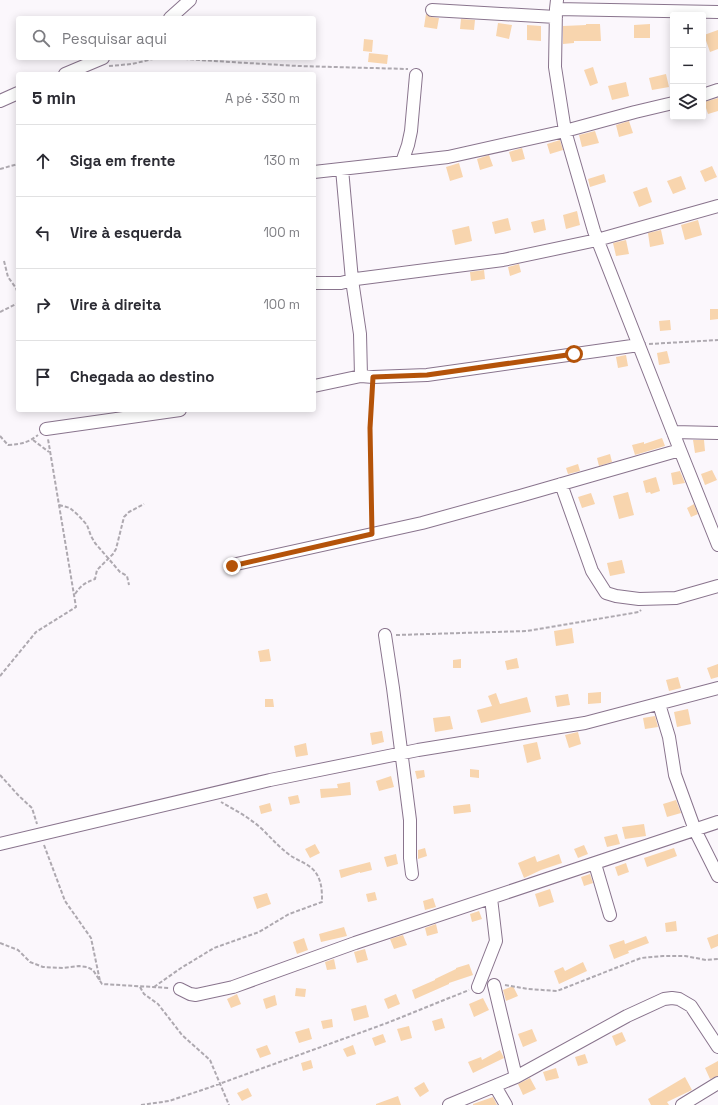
<!DOCTYPE html>
<html lang="pt">
<head>
<meta charset="utf-8">
<style>
	:root { --surface:#fff; --page:#f2f2f3; --text:#2b2b33; --muted:#7c7c81; --line:#e1e1e2 }
	body { margin:0; font-family:"Space Grotesk",sans-serif; background:var(--page); color:var(--text) }
	.controls { position:absolute; right:12px; top:12px; display:grid; overflow:hidden; border-radius:4px; box-shadow:0 2px 10px #0003 }
	.controls button { width:36px; height:36px; display:grid; place-items:center; padding:0; border:0; border-bottom:1px solid var(--line); background:var(--surface); color:var(--text); font:20px sans-serif }
	.stop { position:absolute; width:12px; height:12px; margin:-9px; border:3px solid #b45309; border-radius:50%; background:#fff }
	.stop.end { background:#b45309; border-color:#fff; box-shadow:0 1px 4px #0008 }
	.list { margin:0; padding:0; list-style:none }
	h2 { display:flex; justify-content:space-between; align-items:center; height:52px; margin:0; padding:0 16px; font-size:17px }
	h2 small { font-size:13px; font-weight:400; color:var(--muted) }
	.list li { display:grid; grid-template-columns:26px 1fr auto; gap:12px; align-items:center; box-sizing:border-box; height:72px; padding:0 16px; border-top:1px solid var(--line) }
	.list b { display:block; font-size:15px; white-space:nowrap }
	.list em { font-size:13px; font-style:normal; color:var(--muted) }
	.icon { flex:none; width:22px; height:22px; fill:none; stroke:currentColor; stroke-width:2; stroke-linecap:round; stroke-linejoin:round }
	.map { position:relative; flex:none; width:718px; height:1105px; overflow:hidden }
	.search { position:absolute; background:var(--surface); box-shadow:0 2px 10px #0003; left:16px; top:16px; width:300px; height:44px; display:flex; align-items:center; gap:10px; box-sizing:border-box; padding:0 14px; border-radius:4px; color:var(--muted); font-size:15px }
	.panel { position:absolute; background:var(--surface); box-shadow:0 2px 10px #0003; left:16px; top:72px; width:300px; height:340px; border-radius:4px }
	.map>svg:first-child { display:block }
	.building { fill:#f8d5ae }
	.lines { fill:none; stroke-linecap:round; stroke-linejoin:round }
	.minor-casing { stroke:#89748d; stroke-width:14 }
	.path { stroke:#aea9b0; stroke-width:2; stroke-dasharray:4 2; stroke-linecap:butt }
	.minor { stroke:#fff; stroke-width:12 }
	.route { stroke:#b45309; stroke-width:5 }
</style>
</head>
<body>
<div class="map">
<svg width="718" height="1105" viewBox="0 0 718 1105">
	<rect width="100%" height="100%" fill="#fbf7fc"/>
	<path class="building" d="M426,14L431,17L439,18L437,29L424,27Z
		M461,19L475,20L474,30L460,29Z
		M498,23L512,25L509,39L496,36Z
		M586,24H600L601,41H574V43L563,44V26L586,25Z
		M650,24V38H634V25Z
		M527,25L541,26V41L527,40Z
		M718,30V49L710,52L704,35Z
		M364,39L373,40L372,52L363,51Z
		M369,53L388,55L387,64L368,62Z
		M593,67L598,83L590,86L584,70Z
		M666,74L669,87L652,90L649,78Z
		M626,82L629,96L612,100L608,86Z
		M718,98V111L708,114L704,102Z
		M629,121L633,133L619,137L616,125Z
		M595,131L599,143L582,147L579,135Z
		M560,140L563,150L550,154L547,144Z
		M522,148L525,159L512,162L509,152Z
		M489,155L493,166L480,170L477,159Z
		M459,163L463,177L450,181L446,167Z
		M712,166L717,177L705,182L700,171Z
		M604,174L606,182L590,187L588,179Z
		M681,176L686,189L673,194L667,181Z
		M647,187L652,202L639,207L633,192Z
		M577,211L580,225L566,229L563,215Z
		M508,218L511,230L495,234L492,222Z
		M544,219L546,230L534,233L531,222Z
		M698,220L702,235L685,240L681,225Z
		M469,226L472,241L455,245L452,230Z
		M661,230L664,244L650,247L648,233Z
		M626,240L629,254L616,256L613,243Z
		M519,264L521,272L510,276L508,267Z
		M484,270L485,279L471,281L470,272Z
		M710,309H718V319L710,320Z
		M670,320L671,330L660,331L659,321Z
		M667,351L670,363L659,365L657,353Z
		M626,355L628,366L618,368L616,357Z
		M662,438L665,446L635,455L632,445L644,442V444Z
		M693,440H704L705,451L695,453Z
		M610,454L612,462L599,466L597,458Z
		M578,464L580,471L568,474L566,468Z
		M712,470L717,480L705,485L701,474Z
		M680,471L685,483L673,485L671,473Z
		M656,477L660,491L651,494L650,492L646,493L643,481Z
		M628,492L634,515L619,519L613,496Z
		M591,493L595,504L582,508L578,497Z
		M694,504L698,514L691,517L687,508Z
		M622,560L625,573L610,576L607,563Z
		M572,628L574,643L556,646L554,631Z
		M269,649L271,661L260,662L258,651Z
		M517,658L519,668L507,670L505,661Z
		M461,659V668H453V660Z
		M718,664V677L711,679L707,668Z
		M678,677L681,688L669,691L666,680Z
		M601,692V703L588,704V693Z
		M496,693L500,704L527,697L531,712L481,723L477,710L492,706L488,696Z
		M568,694L570,705L557,707L555,696Z
		M265,699H273L274,707H265Z
		M688,709L691,724L677,727L674,712Z
		M450,716L453,729L435,732L433,718Z
		M655,716L658,727L645,729L643,718Z
		M382,731L384,742L372,745L370,733Z
		M578,732L581,744L569,748L565,735Z
		M537,742L541,759L527,763L523,745Z
		M306,743L308,755L296,757L294,746Z
		M470,769L479,770V778L470,777Z
		M424,770L425,777L417,779L415,771Z
		M391,776L394,787L379,791L376,781Z
		M350,782L351,795L321,798L320,789L338,788L337,784Z
		M298,795L300,803L290,805L288,797Z
		M676,800L681,813L667,817L663,804Z
		M270,803L272,811L261,814L259,806Z
		M470,804L471,812L454,814L453,806Z
		M644,824L646,836L625,839L622,827Z
		M617,834L620,844L607,847L604,837Z
		M315,844L320,853L310,858L305,849Z
		M584,845L588,854L578,858L574,849Z
		M425,848L427,856L418,859V850Z
		M674,848L677,856L647,867L644,858Z
		M396,854L398,864L387,867L384,857Z
		M559,854L562,863L541,870L524,878L518,863L535,856L537,862Z
		M370,862L372,870L360,873V872L341,878L339,870Z
		M626,863L629,872L618,876L615,867Z
		M590,874L593,883L584,886L581,877Z
		M550,889L554,902L539,907L535,894Z
		M375,892L377,900L368,902L366,894Z
		M267,893L271,904L257,909L253,897Z
		M433,898L436,907L425,910L423,901Z
		M479,911L482,919L472,922L470,914Z
		M676,921L677,931L666,932L665,923Z
		M436,924L438,933L427,936L425,928Z
		M344,927L347,936L321,942L319,934Z
		M718,934V946L711,949L707,938Z
		M403,935L407,945L394,949L390,939Z
		M646,936L649,943L628,951L629,953L614,959L609,945L624,940L625,944Z
		M304,938L308,950L297,954L293,942Z
		M365,949L368,960L357,963L354,952Z
		M334,959L336,969L327,970L325,962Z
		M583,962L587,971L559,984L554,971L563,967L565,971Z
		M469,964L473,975L449,983V984L415,999L412,990L435,980V979L456,969V968Z
		M513,986L518,996L506,1001L503,990Z
		M296,988L306,989L305,997L295,996Z
		M237,994L241,1004L231,1008L227,999Z
		M396,994L400,1004L388,1009L384,999Z
		M275,995L277,1005L266,1009L263,999Z
		M483,998L489,1010L474,1017L469,1004Z
		M366,1005L369,1017L354,1021L351,1009Z
		M442,1018L445,1028L435,1031L432,1021Z
		M332,1019L333,1027L323,1029L321,1021Z
		M409,1026L412,1038L401,1041L397,1029Z
		M309,1028L312,1039L299,1043L295,1032Z
		M532,1029L537,1041L523,1047L518,1034Z
		M622,1032L626,1041L616,1046L612,1036Z
		M383,1034L386,1042L375,1046L372,1038Z
		M267,1045L271,1054L260,1058L256,1049Z
		M353,1045L356,1054L347,1057L343,1049Z
		M500,1050L504,1058L473,1073L468,1062L481,1057L482,1060Z
		M585,1054L588,1063L578,1066L575,1057Z
		M311,1060L313,1068L303,1071L301,1063Z
		M718,1061V1076L710,1079L705,1068Z
		M556,1068L559,1078L546,1081L543,1072Z
		M685,1077L692,1090L667,1102L669,1105H651L648,1099Z
		M530,1078L536,1089L523,1095L518,1084Z
		M424,1082L429,1091L420,1097L414,1088Z
		M248,1088L252,1096L242,1101L237,1093Z
		M398,1096L401,1105H376V1104Z
		M493,1097L497,1105H473V1104Z"/>
	<g class="lines">
		<g class="minor-casing">
			<path id="minor" d="M557,0L556,9L555,67L565,131L594,231L680,450L718,545
				M556,9L718,12
				M432,10L556,17
				M170,18L190,0
				M65,74L103,58
				M703,95L718,90
				M0,101L18,93
				M402,162L408,145L411,131L416,75
				M342,169L352,280L360,334L361,376
				M314,172L448,157L565,131L635,112L673,103
				M314,283H341L356,279L503,260L597,240L718,206
				M314,386L361,376L373,377L427,375L639,345
				M46,429L180,410
				M673,432L718,433
				M561,484L592,571L606,593L616,596L639,599L676,598L718,586
				M232,565L422,523L520,496L680,450
				M385,635L393,688L410,820V858L412,874
				M659,704L669,737L675,775L695,830L718,876
				M0,844L270,780L418,750L585,723L718,688
				M595,864L610,915
				M494,985L516,1077
				M478,987L496,941L491,898
				M180,989L190,994L196,995L233,987L355,943L718,822
				M495,1086L506,1105
				M449,1105L516,1077L627,1016L664,999L672,998L679,999L691,1006L718,1047
				M682,1105L718,1083"/>
		</g>
		<path class="path" d="M172,58L214,61L298,66L408,69
			M109,66L132,64L157,58
			M0,169L18,164
			M4,261L8,277L16,288L18,294
			M0,312L18,303
			M649,344L718,340
			M0,436L8,445C21,444 28,443 38,435
			M33,440L49,452
			M59,505L70,508L78,515L87,525L91,536L95,543L120,572L127,576L129,585
			M372,523L370,428L372,387
			M75,594C81,585 85,583 95,579L97,570L113,554L116,549L124,517L129,512L144,504
			M396,635L527,631L639,612L641,610
			M0,676L36,632L76,607L48,439
			M0,775L19,796L32,808L37,824
			M44,845L65,901L91,938L100,981
			M0,943L18,950L30,962L43,967L63,968L79,966L87,967L93,970L102,984L170,988
			M505,985L528,989L557,991L641,958L663,956H685L706,960L718,959
			M140,987L144,994L158,1004L182,1035L210,1060L229,1105
			M154,987L181,968L214,948L259,932L289,914L322,902C322,892 322,882 316,873C311,865 299,861 291,856C279,847 272,839 262,829C250,818 235,810 221,802
			M141,1105L169,1101L208,1088L387,1023L469,990"/>
		<use href="#minor" class="minor"/>
	</g>
	<g class="lines">
		<path class="route" d="M232,566L372,534L370,428L373,377L427,375L574,354"/>
	</g>
</svg>
<div class="controls">
<button>+</button>
<button>−</button>
<button><svg class="icon" aria-label="layers" viewBox="0 0 24 24"><path d="M12 4l9 5-9 5-9-5zM3 14l9 5 9-5"/></svg></button>
</div>
<div class="stop" style="left:574px;top:354px"></div>
<div class="stop end" style="left:232px;top:566px"></div>
<div class="search"><svg class="icon" aria-label="search" viewBox="0 0 24 24"><circle cx="10" cy="10" r="6"/><path d="M15 15l6 6"/></svg>Pesquisar aqui</div>
<section class="panel">
<h2>5 min<small>A pé · 330 m</small></h2>
<ul class="list">
<li><svg class="icon" aria-label="ahead" viewBox="0 0 24 24"><path d="M12 20V5M6 11l6-6 6 6"/></svg><div><b>Siga em frente</b></div><em>130 m</em></li>
<li><svg class="icon" aria-label="left" viewBox="0 0 24 24"><path d="M17 20v-9H6M10 6l-5 5 5 5"/></svg><div><b>Vire à esquerda</b></div><em>100 m</em></li>
<li><svg class="icon" aria-label="right" viewBox="0 0 24 24"><path d="M7 20v-9h11M14 6l5 5-5 5"/></svg><div><b>Vire à direita</b></div><em>100 m</em></li>
<li><svg class="icon" aria-label="arrive" viewBox="0 0 24 24"><path d="M6 21V4h12l-3 4 3 4H6"/></svg><div><b>Chegada ao destino</b></div></li>
</ul>
</section>
</div>
</body>
</html>
